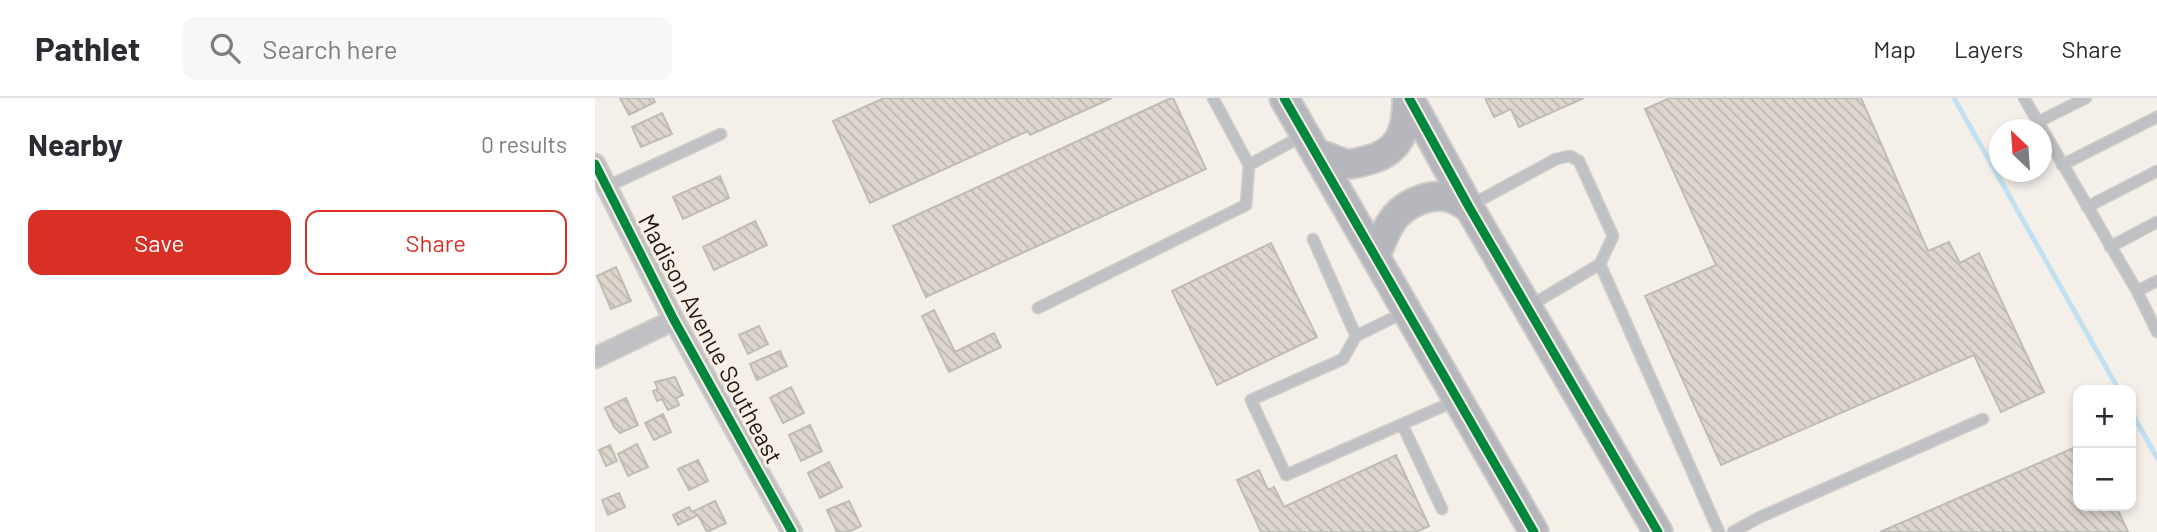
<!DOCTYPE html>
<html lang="en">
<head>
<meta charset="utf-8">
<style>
	:root { --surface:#fff; --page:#f7f7f7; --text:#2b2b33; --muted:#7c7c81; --line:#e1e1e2; --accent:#d93025 }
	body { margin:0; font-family:Barlow,sans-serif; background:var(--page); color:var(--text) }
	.controls { position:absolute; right:21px; bottom:21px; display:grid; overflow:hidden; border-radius:14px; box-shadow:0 4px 10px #0003 }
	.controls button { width:63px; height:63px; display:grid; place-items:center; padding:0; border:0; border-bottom:2px solid var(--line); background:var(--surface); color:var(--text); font:35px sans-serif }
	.compass { position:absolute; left:1394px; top:21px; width:63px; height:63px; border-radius:50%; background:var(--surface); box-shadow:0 4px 10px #0003; rotate:335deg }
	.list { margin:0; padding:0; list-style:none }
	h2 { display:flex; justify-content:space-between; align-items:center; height:91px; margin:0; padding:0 28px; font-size:30px }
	h2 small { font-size:23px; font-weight:400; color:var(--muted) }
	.actions { display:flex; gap:14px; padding:21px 28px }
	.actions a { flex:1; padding:16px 0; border:2px solid var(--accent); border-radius:14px; text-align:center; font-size:24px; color:var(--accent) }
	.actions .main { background:var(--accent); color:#fff }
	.icon { flex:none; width:38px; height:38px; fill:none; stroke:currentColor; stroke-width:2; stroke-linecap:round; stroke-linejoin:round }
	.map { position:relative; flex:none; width:1562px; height:434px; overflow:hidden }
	header { display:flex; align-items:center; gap:42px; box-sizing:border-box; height:98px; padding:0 35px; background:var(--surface); border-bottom:2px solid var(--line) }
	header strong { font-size:33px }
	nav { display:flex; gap:38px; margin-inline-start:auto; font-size:24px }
	.search { width:490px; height:63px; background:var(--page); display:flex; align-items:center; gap:18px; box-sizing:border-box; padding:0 24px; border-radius:14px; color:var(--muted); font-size:26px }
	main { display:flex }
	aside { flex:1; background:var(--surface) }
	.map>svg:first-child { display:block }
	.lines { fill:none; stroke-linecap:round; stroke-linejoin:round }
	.stream { stroke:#c3e0f0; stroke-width:5 }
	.building { fill:url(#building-back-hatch); stroke:#bfbbb6; stroke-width:2 }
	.lane-casing { stroke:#d1cdc9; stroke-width:13 }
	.street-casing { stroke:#d1cdc9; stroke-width:23 }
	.secondary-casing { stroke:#d1cdc9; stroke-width:32 }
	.lane { stroke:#c0c1c5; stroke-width:10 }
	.street { stroke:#c0c1c5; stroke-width:19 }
	.secondary { stroke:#b6b7bd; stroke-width:28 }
	.cycleway-casing { stroke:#faefe5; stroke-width:13 }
	.cycleway { stroke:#00873e; stroke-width:9 }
	.labels { text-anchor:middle; stroke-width:6; stroke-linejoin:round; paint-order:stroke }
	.street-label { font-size:24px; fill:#1c1815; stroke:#faefe5 }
</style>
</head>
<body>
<header>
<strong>Pathlet</strong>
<div class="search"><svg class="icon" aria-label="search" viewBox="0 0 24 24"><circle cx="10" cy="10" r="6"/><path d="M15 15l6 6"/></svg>Search here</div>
<nav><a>Map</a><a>Layers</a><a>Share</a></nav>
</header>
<main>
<aside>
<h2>Nearby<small>0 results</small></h2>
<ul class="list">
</ul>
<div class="actions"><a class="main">Save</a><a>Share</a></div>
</aside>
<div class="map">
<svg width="1562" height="434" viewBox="0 0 1562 434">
	<defs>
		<pattern id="building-back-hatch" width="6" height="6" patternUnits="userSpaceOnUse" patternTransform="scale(1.75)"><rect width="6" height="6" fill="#ded6cd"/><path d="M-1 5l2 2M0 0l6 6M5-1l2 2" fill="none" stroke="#beb7af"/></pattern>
	</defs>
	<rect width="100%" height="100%" fill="#f5efea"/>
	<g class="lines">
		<path class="stream" d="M1359,0L1524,292
			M1536,313L1562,360"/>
	</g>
	<path class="building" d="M25,0H58L60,4L34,17Z
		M289,0H517L435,37L433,33L275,105L238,23Z
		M576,0H578L611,71L331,199L298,128Z
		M890,0H989L924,29L916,11L899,19Z
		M1075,0H1266L1333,153L1354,144L1365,165L1384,155L1449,294L1406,314L1379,257L1126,367L1050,198L1121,167L1050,11Z
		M67,15L77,36L46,49L37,29Z
		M125,78L134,100L88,121L78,99Z
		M160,123L172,147L119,172L108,149Z
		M676,145L722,239L622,287L577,193Z
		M21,169L36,203L16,211L2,178Z
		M339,212L360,254L399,235L406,249L354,274L327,218Z
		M164,228L173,246L153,256L144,237Z
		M185,253L192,268L162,282L155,266Z
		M80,279L88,297L81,300L84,307L73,312L67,301L62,303L58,293L63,291L60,284Z
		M196,289L209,315L188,325L175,300Z
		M31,300L43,327L25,335L19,329L10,310Z
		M68,316L76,334L59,342L50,325Z
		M215,327L227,353L206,363L194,337Z
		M42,346L53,369L33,378L23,356Z
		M15,347L22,363L11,368L4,352Z
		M1483,348V408H1521L1533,434H1285Z
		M801,357L834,428L821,434H666L642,382L664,372L673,392L679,389L689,409Z
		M103,362L113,383L94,392L83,371Z
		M234,364L247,389L225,400L213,375Z
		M24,395L30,409L13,417L7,402Z
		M120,403L131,425L112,434L103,417L83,427L78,417L94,409L97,414Z
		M254,403L266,428L253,434H242L232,412Z"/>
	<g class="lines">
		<g class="lane-casing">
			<path id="lane" d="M618,0L654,67
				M1429,0L1542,193L1562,234
				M1443,24L1491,0
				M1467,67L1562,19
				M11,89L126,36
				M876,107L961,61L975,58L984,63L1018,138L1005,166L1124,434
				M1492,109L1562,73
				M718,141L761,238
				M1515,149L1562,124
				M1542,193L1562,183
				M933,209L1005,166
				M443,210L651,107L654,67L707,38
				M810,214L761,238L748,261L656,302L691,377L860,303
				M807,326L847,411
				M1138,434L1163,420L1388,321"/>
		</g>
		<g class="street-casing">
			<path id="street" d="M0,66L79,222L197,434
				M0,260L79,222"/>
		</g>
		<g class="secondary-casing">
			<path id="secondary" d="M689,0L939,434
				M814,0L874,109L1063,434
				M722,56C733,58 743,65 754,66C759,66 765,64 770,63C805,55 812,33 812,0
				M780,157C786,147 789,136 795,126C806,107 832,95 853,99C860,101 867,105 874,109"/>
		</g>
		<use href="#lane" class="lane"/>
		<use href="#street" class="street"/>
		<use href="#secondary" class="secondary"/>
		<g class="cycleway-casing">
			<path id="cycleway" d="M689,0L939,434
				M814,0L874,109L1063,434
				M0,66L79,222L197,434"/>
		</g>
		<use href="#cycleway" class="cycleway"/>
	</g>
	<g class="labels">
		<g class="street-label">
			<text transform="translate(115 241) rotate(62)" y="8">Madison Avenue Southeast</text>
		</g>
	</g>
</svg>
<div class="controls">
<button>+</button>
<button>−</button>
</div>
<svg class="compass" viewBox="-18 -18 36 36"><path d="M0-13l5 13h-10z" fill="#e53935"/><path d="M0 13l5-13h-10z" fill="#7c7c81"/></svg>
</div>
</main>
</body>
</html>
